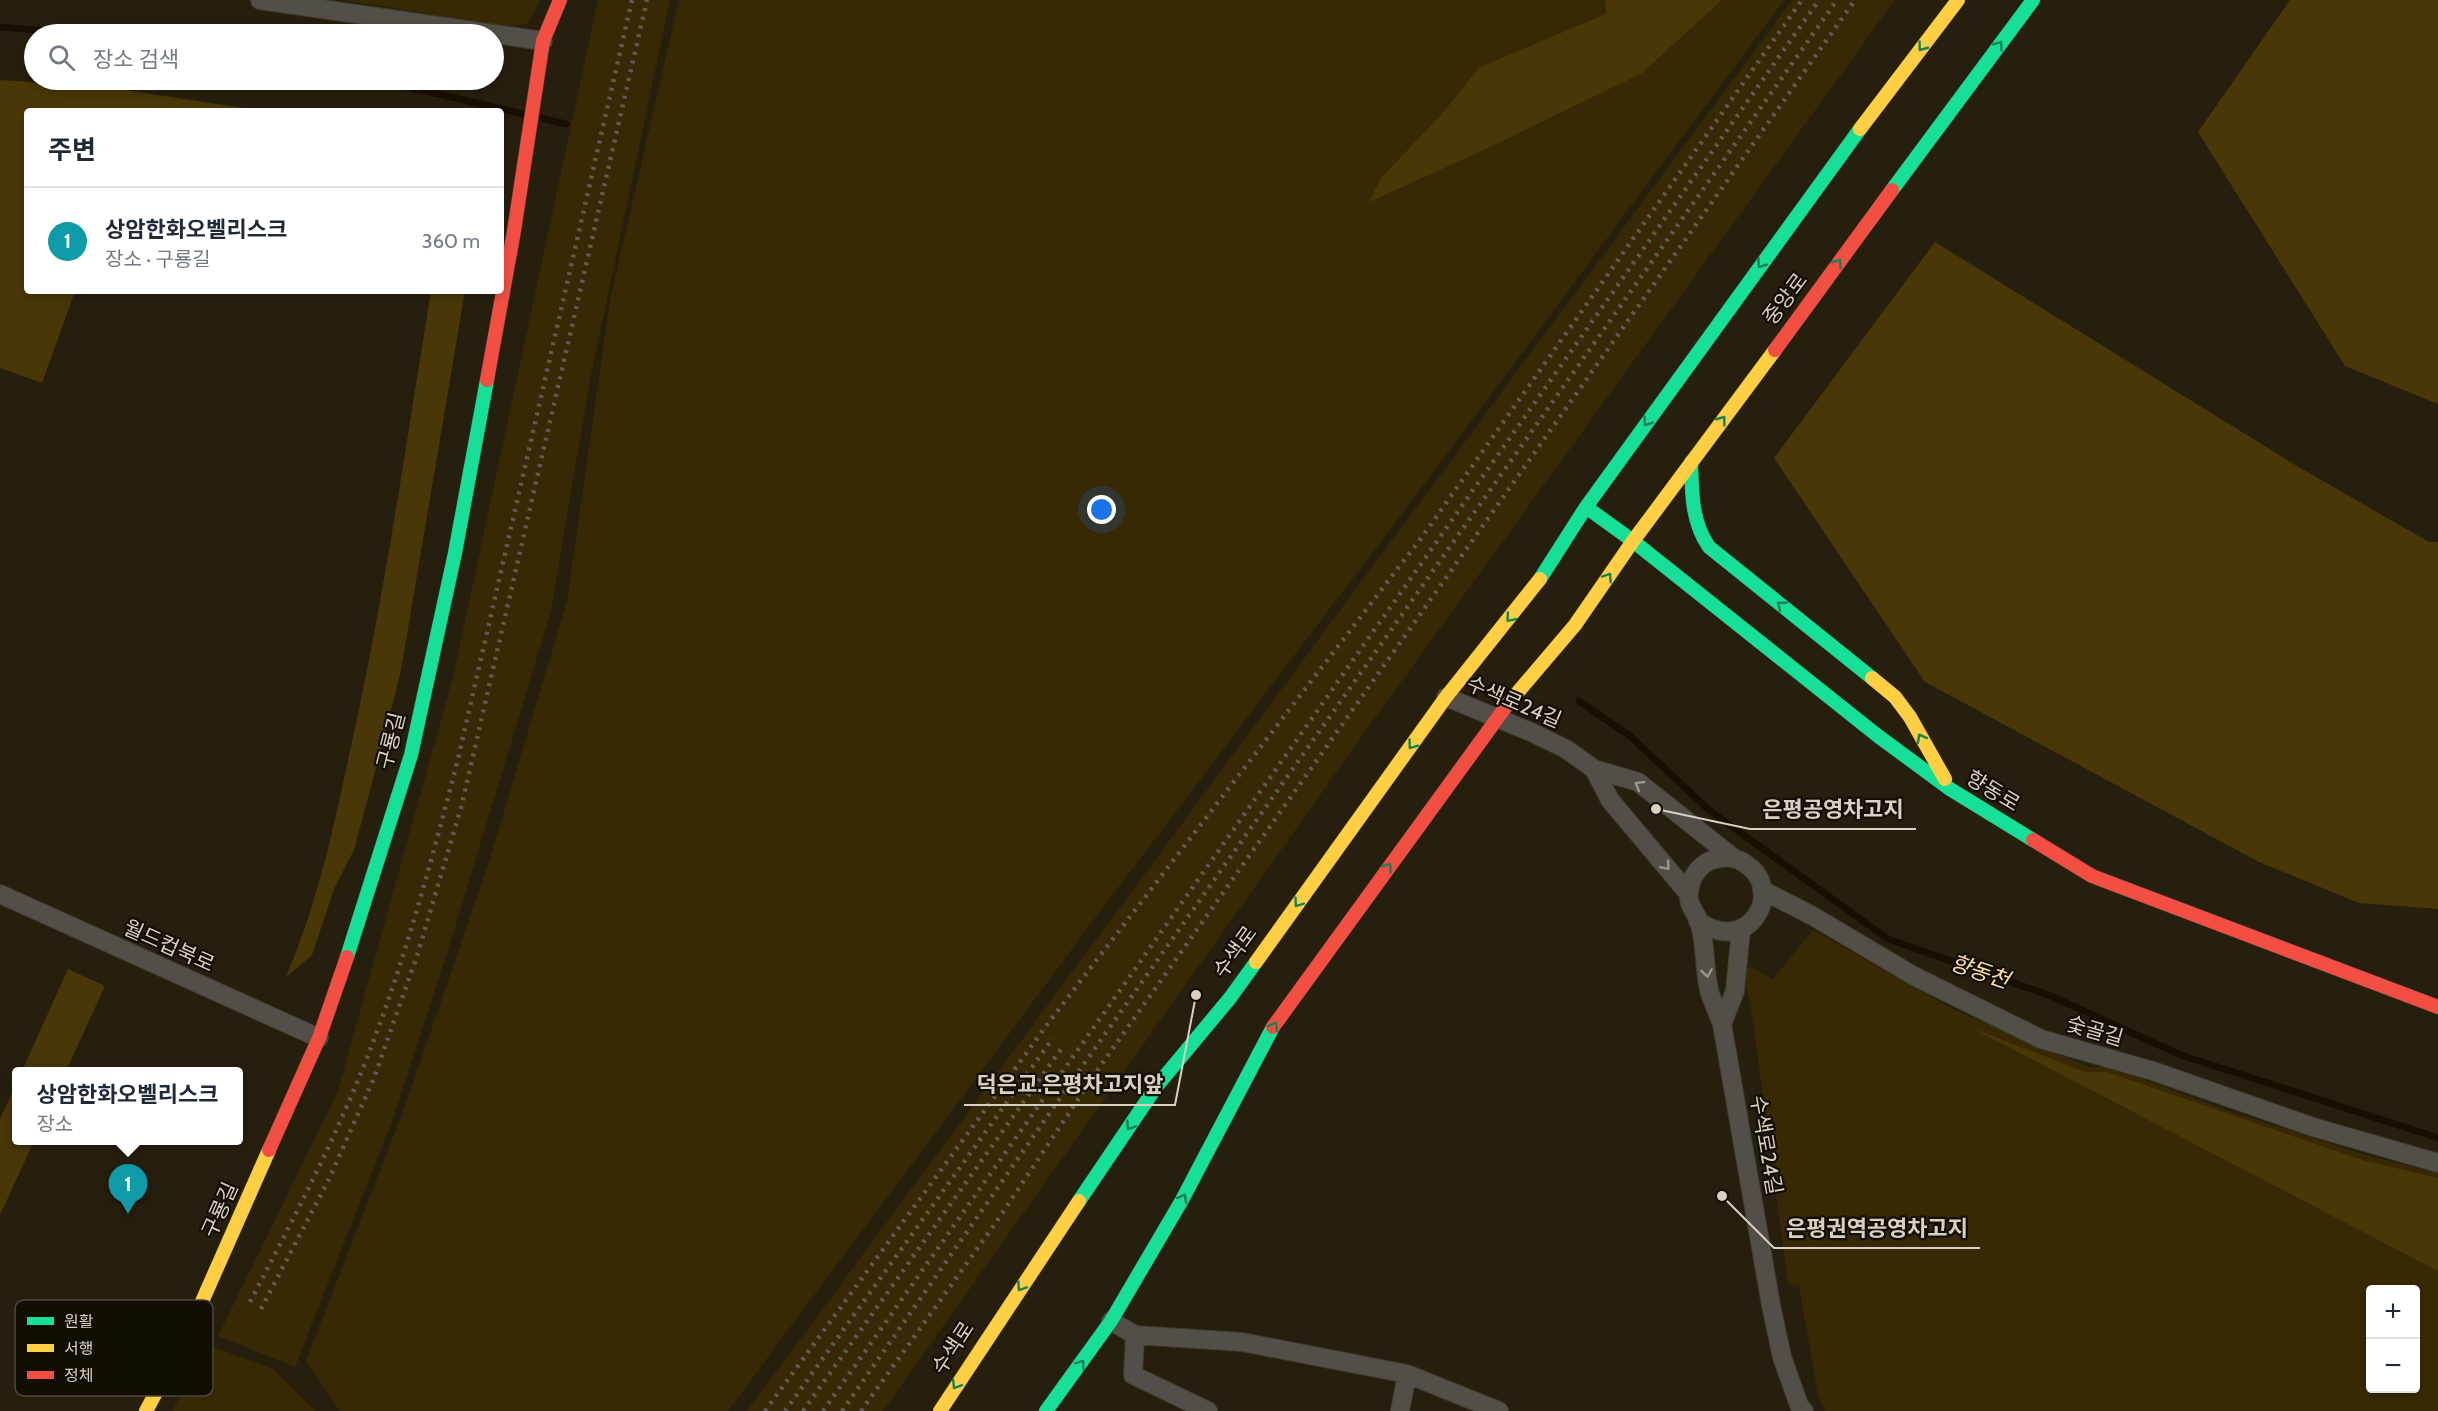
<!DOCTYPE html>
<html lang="ko">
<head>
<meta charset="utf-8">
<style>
	:root { --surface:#fff; --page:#f2f2f3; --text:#1f2937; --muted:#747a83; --line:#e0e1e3; --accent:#9a9382 }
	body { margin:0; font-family:Cabin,"Noto Sans KR",sans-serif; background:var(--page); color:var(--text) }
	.controls { position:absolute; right:18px; bottom:18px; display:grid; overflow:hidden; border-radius:6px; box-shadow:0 3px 9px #0003 }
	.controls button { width:54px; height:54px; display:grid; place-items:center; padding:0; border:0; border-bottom:2px solid var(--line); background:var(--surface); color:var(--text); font:30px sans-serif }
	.you { position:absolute; left:1102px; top:510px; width:21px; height:21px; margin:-15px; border:4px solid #fff; border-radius:50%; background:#1a73e8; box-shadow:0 0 0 9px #1a73e833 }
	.badge { display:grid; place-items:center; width:39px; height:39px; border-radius:50%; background:var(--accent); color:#fff; font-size:20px; font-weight:700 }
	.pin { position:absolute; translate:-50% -50px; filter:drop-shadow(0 2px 3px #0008) }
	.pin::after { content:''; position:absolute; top:32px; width:21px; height:18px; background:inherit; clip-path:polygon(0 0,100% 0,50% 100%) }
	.popup { position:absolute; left:12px; top:1067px; width:231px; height:78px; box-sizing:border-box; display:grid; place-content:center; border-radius:6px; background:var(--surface); filter:drop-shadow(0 2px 4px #0005); font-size:20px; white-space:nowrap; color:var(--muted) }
	.popup b { font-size:22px; color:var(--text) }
	.popup::after { content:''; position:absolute; left:50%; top:100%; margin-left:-12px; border:12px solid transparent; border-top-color:var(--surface) }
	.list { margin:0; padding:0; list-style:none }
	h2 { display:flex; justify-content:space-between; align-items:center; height:78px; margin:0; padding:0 24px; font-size:26px }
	h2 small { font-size:20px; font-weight:400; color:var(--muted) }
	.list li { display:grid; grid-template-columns:39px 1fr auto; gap:18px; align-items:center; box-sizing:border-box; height:108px; padding:0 24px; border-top:2px solid var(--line) }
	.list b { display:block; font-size:22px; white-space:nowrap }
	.list p { margin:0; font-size:20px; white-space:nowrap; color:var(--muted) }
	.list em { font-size:20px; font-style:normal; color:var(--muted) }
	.icon { flex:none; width:33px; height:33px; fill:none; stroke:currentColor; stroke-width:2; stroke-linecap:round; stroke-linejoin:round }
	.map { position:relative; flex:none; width:2438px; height:1411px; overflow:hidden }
	.search { position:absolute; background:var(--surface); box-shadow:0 3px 9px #0003; left:24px; top:24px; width:480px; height:66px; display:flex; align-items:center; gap:15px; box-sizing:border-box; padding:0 21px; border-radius:33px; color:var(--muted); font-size:22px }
	.panel { position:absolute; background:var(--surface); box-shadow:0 3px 9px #0003; left:24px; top:108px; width:480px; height:186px; border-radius:6px }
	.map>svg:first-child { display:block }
	.built { fill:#372903; fill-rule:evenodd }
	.green { fill:#493708 }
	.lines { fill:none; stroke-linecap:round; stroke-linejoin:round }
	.stream { stroke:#180f01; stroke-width:7 }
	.street-casing { stroke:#413b2c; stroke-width:20 }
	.fast-casing { stroke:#413b2c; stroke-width:15 }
	.slow-casing { stroke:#413b2c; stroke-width:15 }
	.jam-casing { stroke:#413b2c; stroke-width:15 }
	.street { stroke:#524f48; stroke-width:18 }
	.fast { stroke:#16e098; stroke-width:14 }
	.slow { stroke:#ffcf43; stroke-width:14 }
	.jam { stroke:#f24e42; stroke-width:14 }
	.rail { stroke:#5f5b53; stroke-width:4.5; stroke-dasharray:3 6; stroke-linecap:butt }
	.oneway { stroke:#158255 }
	.oneway2 { stroke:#9c968a }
	.labels { text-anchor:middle; stroke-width:4.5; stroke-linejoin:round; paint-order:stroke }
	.street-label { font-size:21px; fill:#d9d1c0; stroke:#130e03 }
	.water-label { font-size:22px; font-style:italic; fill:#fce1a6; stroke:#130e03 }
	.key { fill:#130e03; stroke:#4e483c; stroke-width:1.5 }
	.key-label { font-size:16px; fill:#d9d1c0 }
	.leader { fill:none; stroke:#d9d1c0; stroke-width:2 }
	.callout-dot { fill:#d9d1c0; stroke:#130e03; stroke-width:2 }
	.callout-label { font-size:22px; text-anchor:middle; font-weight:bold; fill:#d9d1c0; stroke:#130e03; stroke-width:4.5; stroke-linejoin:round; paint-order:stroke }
</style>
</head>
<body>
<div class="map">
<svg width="2438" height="1411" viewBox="0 0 2438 1411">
	<rect width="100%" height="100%" fill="#261f0e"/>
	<path class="built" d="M342,0H540L527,24L505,26Z
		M598,0H670L590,380L551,611L449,947L392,1121L295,1367L218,1336L337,1094L453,677Z
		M679,0H1784L1447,454L1102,909L728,1411H340L306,1361L404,1109L489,862L567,601L610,300Z
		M1792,0H1895L1367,729L883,1411H747Z
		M1813,930L1953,1009L2089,1067H2111L2223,1109L2369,1156L2438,1173V1411H1825L1818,1396L1799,1285L1788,1284L1753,1021L1743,968L1753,967L1772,980ZM2370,1290H2416V1388H2370Z
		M208,1345L273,1369L316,1411H172Z"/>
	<path class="green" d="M1605,0H1722L1642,73L1484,150L1369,202L1381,178L1441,115L1480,67L1606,14Z
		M2290,0H2438V404L2345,366L2198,132Z
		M0,80L104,87L264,111H27V291H75L42,383L0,368Z
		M1935,242L2297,466L2429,542H2438V909L2359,903L2259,862L1925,682L1774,458Z
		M431,291H465L401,670L386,731L354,850L334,889L312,955L286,977C318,902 333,830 350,751C384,599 406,444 431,291Z
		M68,969L105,986L66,1071H22Z
		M1972,1028L2085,1072H2107L2362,1160L2438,1178V1271Z
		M17,1082V1140L34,1141L0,1215V1119Z"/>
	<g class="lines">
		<path class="stream" d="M0,27L83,34
			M379,80L566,124
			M1579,701L1630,736L1709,810L1888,939L2051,996L2181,1055L2438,1138"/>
		<g class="street-casing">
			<path id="street" d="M260,0L543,41
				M1446,697L1531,732L1566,749L1594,769L1638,782L1735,859
				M1594,769L1610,800L1688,893
				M1762,890L1811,915L1914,976L2041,1039L2153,1071L2313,1127L2438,1163
				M0,894L319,1038
				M1698,921C1749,957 1785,891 1747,865C1737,857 1724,856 1712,860C1699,865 1690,878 1689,892C1687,904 1695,911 1699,921C1706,943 1704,968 1709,990C1712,1001 1718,1013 1722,1024L1771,1305L1782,1357L1799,1405L1804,1411
				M1722,1024L1735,991L1741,929
				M1111,1321L1135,1335L1242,1342L1407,1374L1499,1411
				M1135,1335L1133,1375L1208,1411
				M1400,1411L1407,1374"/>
		</g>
		<g class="fast-casing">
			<path id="fast" d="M1892,190L2033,0
				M1691,462C1692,492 1691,521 1709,547L1872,678
				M1586,507L1633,541L1878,736L1950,789L2033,840
				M1540,579L1586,507L1860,129
				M347,957L411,755L455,553L487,380
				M1079,1201L1156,1087L1230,998L1256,962
				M1046,1411L1111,1321L1182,1200L1273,1027"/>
		</g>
		<g class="slow-casing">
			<path id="slow" d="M1860,129L1958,0
				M1872,678L1895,697L1910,717L1945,779
				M1507,705L1575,625L1633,541L1775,350
				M1256,962L1446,697L1540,579
				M146,1411L189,1331L269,1150
				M940,1411L1079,1201"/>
		</g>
		<g class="jam-casing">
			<path id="jam" d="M1775,350L1892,190
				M487,380L514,231L543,41L560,0
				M2033,840L2092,876L2438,1007
				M1273,1027L1507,705
				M269,1150L319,1038L347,957"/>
		</g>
		<use href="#street" class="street"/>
		<use href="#fast" class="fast"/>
		<use href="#slow" class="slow"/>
		<use href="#jam" class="jam"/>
		<path class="rail" d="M250,1302C290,1225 331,1148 363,1068C403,968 431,863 458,759L632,0
			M261,1309L329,1179L374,1078L417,956L461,808L647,0
			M765,1411L1049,1022L1422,537L1802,0
			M785,1411L1053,1038
			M803,1411L1064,1045
			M823,1411L1819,0
			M842,1411L1086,1061L1837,0
			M861,1411L997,1221L1099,1068L1855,0"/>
	</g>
	<defs><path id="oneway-chevron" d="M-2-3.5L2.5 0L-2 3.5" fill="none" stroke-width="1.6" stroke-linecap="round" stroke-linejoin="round" transform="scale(1.5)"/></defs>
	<g class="oneway">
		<use href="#oneway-chevron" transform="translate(1999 45) rotate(-54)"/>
		<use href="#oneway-chevron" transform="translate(1922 47) rotate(127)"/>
		<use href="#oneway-chevron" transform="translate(1838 263) rotate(-53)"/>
		<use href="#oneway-chevron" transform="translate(1761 264) rotate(126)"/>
		<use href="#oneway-chevron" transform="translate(1722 420) rotate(-53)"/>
		<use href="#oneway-chevron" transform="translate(1647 422) rotate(126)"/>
		<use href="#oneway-chevron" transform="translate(1608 577) rotate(-56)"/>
		<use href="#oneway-chevron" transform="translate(1781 605) rotate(-141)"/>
		<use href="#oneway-chevron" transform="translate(1510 618) rotate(130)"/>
		<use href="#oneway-chevron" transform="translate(1921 738) rotate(-119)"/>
		<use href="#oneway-chevron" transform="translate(1412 745) rotate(126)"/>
		<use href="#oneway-chevron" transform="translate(1388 867) rotate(-54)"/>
		<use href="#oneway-chevron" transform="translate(1298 903) rotate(126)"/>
		<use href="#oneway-chevron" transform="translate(1274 1026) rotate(-61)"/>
		<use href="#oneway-chevron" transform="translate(1130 1126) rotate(124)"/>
		<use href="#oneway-chevron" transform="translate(1183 1198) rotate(-61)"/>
		<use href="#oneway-chevron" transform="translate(1021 1287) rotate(124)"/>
		<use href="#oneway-chevron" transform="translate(1081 1364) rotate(-54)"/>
		<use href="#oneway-chevron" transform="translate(956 1385) rotate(122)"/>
	</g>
	<g class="oneway2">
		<use href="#oneway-chevron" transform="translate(1639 785) rotate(-150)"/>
		<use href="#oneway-chevron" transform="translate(1666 866) rotate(50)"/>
		<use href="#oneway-chevron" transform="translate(1707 973) rotate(81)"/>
	</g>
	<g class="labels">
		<g class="street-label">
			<text transform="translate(1785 299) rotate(-53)" y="7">중앙로</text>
			<text transform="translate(1514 702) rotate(23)" y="7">수색로24길</text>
			<text transform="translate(391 741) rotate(-76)" y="7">구룡길</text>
			<text transform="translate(1993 791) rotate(31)" y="7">향동로</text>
			<text transform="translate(169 946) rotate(24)" y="7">월드컵북로</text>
			<text transform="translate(1235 952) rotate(-54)" y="7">수색로</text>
			<text transform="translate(2095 1031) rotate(16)" y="7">숯골길</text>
			<text transform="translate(1766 1145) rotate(80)" y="7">수색로24길</text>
			<text transform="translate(220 1210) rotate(-66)" y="7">구룡길</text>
			<text transform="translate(953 1348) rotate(-57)" y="7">수색로</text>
		</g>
		<g class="water-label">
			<text transform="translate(1980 971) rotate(19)" y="8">향동천</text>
		</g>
	</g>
	<rect x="15" y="1300" width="198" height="96" rx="9" class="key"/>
	<rect x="27" y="1317" width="27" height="8" fill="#16e098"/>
	<rect x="27" y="1344" width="27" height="8" fill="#ffcf43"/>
	<rect x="27" y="1371" width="27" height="8" fill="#f24e42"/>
	<g class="key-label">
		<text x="64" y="1327">원활</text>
		<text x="64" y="1354">서행</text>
		<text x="64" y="1381">정체</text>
	</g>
	<path class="leader" d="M1656 809L1750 829H1916M1196 995L1175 1105H964M1722 1196L1774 1248H1980"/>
	<g class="callout-dot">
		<circle cx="1656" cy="809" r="6"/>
		<circle cx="1196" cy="995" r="6"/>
		<circle cx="1722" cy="1196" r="6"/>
	</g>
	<g class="callout-label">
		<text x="1833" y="817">은평공영차고지</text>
		<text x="1070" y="1092">덕은교.은평차고지앞</text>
		<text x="1877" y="1236">은평권역공영차고지</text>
	</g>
</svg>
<div class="controls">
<button>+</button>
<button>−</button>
</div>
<div class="you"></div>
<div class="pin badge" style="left:128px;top:1214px;background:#0f9aa8">1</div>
<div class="popup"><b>상암한화오벨리스크</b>장소</div>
<div class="search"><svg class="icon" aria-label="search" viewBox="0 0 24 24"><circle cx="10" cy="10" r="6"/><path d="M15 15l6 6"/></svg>장소 검색</div>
<section class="panel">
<h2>주변<small></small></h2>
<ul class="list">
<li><span class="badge" style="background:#0f9aa8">1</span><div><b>상암한화오벨리스크</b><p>장소 · 구룡길</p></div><em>360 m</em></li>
</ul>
</section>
</div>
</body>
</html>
